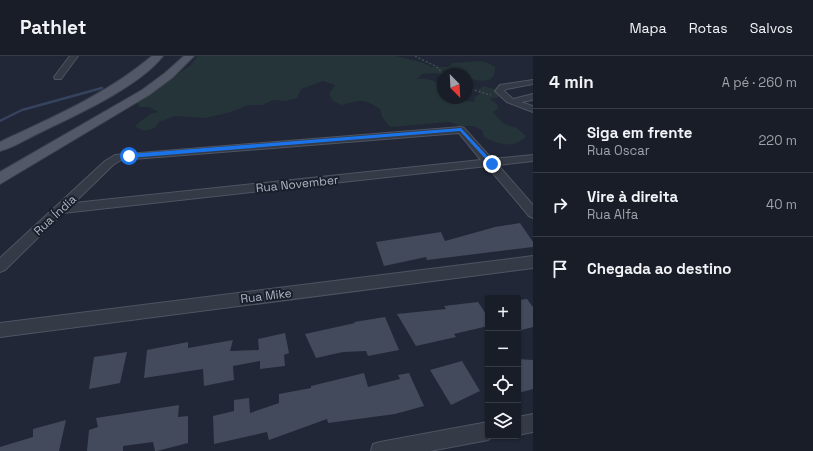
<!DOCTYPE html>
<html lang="pt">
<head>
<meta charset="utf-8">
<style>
	:root { --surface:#191d28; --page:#222630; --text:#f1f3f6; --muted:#9fa2a8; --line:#373b45 }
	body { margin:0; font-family:"Space Grotesk",sans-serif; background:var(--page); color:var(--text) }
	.controls { position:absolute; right:12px; bottom:12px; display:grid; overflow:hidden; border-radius:4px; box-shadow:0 1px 3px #0004 }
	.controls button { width:36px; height:36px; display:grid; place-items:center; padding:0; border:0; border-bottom:1px solid var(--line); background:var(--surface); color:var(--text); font:20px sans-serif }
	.compass { position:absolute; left:437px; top:12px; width:36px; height:36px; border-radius:50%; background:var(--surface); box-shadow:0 1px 3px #0004; rotate:156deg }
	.stop { position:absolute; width:12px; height:12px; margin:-9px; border:3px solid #1a73e8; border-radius:50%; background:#fff }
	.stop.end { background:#1a73e8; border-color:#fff; box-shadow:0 1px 4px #0008 }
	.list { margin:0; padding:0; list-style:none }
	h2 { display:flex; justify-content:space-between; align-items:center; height:52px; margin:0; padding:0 16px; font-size:17px }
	h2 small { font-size:13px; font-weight:400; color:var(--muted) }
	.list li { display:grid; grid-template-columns:26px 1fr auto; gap:12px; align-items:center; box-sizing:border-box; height:64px; padding:0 16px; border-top:1px solid var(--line) }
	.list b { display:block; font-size:15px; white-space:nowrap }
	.list p { margin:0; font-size:13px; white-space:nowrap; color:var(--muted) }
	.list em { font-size:13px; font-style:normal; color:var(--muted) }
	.icon { flex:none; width:22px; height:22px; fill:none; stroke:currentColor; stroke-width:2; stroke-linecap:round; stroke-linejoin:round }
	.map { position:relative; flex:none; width:533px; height:395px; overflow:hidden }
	header { display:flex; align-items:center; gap:24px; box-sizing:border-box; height:56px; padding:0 20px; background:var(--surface); border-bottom:1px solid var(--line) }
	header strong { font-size:19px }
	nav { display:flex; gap:22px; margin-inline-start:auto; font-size:14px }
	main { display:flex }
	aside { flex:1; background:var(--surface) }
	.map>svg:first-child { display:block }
	.green { fill:#243438 }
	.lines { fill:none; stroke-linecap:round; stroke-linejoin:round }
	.stream { stroke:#36435e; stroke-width:2.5 }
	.building { fill:#424a5b }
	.minor-casing { stroke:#4e5461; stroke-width:2 }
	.major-casing { stroke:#3d4350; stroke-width:2 }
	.path { stroke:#404f54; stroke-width:1.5; stroke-dasharray:2 2; stroke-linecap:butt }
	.minor { fill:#343a46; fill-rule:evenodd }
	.major { fill:#525867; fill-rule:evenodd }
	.route { fill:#1a73e8 }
	.labels { text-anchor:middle; stroke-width:4; stroke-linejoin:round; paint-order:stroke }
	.street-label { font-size:12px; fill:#aeb4c3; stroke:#1a1f2b }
</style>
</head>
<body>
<header>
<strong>Pathlet</strong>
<nav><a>Mapa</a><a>Rotas</a><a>Salvos</a></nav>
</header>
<main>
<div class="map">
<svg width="533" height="395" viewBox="0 0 533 395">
	<rect width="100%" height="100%" fill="#212736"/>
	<path class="green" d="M197,0H396L424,7L431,11H448L453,7L481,5L488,7L495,11C496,29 478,26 467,21V18H443V23L437,17L422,18L417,23C429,22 434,24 443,31V42H462L466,45L474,46L475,41L480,38L478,34L483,30C490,32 498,32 499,41L490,43L497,48L498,53L493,56L504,68L517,72L526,80C514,94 497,88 484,81L482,74L474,70H459L449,66L390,71L382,61L380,53C364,42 359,44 342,49L333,45L329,38L335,29L323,25L301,33L297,42L286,45L273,44L262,49H248L231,56L206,62L175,60L159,66L155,72L143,75L135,70L150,58L158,56L149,51H140L137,46L191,9Z"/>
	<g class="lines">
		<path class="stream" d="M0,65L22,54L102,32"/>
	</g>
	<path class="building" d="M520,167L533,186V191L427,204L426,201L384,210L376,186L441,176L445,185L495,171Z
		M527,243L533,251V271L518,275V244Z
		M478,246L488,261V270L454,278L456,281L416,290L397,258L446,253L444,250Z
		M385,261L399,294L368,300L366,295L343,296L316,302L305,278L355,267L354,266Z
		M285,277L289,297L284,299L285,310L260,313V305L233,310L234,324L204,330L203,313L144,322L147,294L188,286V292L233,284L230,295L259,294L258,283Z
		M127,296L120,327L89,333L94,301Z
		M518,303L533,304V333L518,337Z
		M462,305L480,335L451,349L430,314Z
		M364,317L368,331L400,323L398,319L409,317L424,350L395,358L328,367L327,363L269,384L267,376L214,388L213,360L234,355V344L249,342L250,357L279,347V338L311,332V330Z
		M179,349L178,361L188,360V387L157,395H155L153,386L123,390V395H87L89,374L98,371L96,362Z
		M66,364L59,395H0V391L33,381V373Z"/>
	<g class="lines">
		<g class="minor-casing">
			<path id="minor" d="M70,0H78L61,23H55L54,21Z
				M533,24V28L506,33L504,35L513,43L533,38V44L521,46L533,50V56L507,46L495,35L500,29Z
				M461,71L464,72L492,103L533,99V105L498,109L533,149V162L529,160L487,110L63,157L5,214L0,216V202L105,105L115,99ZM459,77L481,104L74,147L113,109L121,104Z
				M533,200V212L0,281V267Z
				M533,358V376L518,379V361Z
				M488,366V380H495L488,384L430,395H371L373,388L380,386Z"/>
		</g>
		<g class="major-casing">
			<path id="major" d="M152,0H163C139,31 74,60 39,77C26,83 13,92 0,95V86C53,61 107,38 152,0Z
				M184,0H194L172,22L149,39L0,128V116L142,34L165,17Z"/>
		</g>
		<path class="path" d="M415,0L437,11L443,18
			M467,32L491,39"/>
		<use href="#minor" class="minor"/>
		<use href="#major" class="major"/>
	</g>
	<path class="route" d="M461,72L494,107V109H491L460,75L129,102L127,100L129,98Z"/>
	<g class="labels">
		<g class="street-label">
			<text transform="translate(297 128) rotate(-6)" y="4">Rua November</text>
			<text transform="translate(55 159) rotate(-43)" y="4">Rua Índia</text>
			<text transform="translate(266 240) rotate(-7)" y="4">Rua Mike</text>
		</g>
	</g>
</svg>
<div class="controls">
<button>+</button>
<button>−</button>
<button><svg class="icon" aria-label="locate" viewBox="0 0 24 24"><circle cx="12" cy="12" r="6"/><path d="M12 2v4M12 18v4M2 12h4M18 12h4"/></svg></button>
<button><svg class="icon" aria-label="layers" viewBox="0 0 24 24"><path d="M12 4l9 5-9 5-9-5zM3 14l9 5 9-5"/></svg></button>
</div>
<svg class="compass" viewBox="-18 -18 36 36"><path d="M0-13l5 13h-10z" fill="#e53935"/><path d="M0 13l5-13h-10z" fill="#9fa2a8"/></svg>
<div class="stop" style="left:129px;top:100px"></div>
<div class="stop end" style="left:492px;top:108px"></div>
</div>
<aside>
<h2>4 min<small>A pé · 260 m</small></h2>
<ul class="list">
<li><svg class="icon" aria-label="ahead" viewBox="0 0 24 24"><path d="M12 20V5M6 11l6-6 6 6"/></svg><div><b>Siga em frente</b><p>Rua Oscar</p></div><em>220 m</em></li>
<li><svg class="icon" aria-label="right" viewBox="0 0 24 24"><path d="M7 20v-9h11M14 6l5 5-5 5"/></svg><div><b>Vire à direita</b><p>Rua Alfa</p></div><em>40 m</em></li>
<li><svg class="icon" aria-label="arrive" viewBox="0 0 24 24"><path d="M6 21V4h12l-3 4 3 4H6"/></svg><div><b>Chegada ao destino</b></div></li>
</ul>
</aside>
</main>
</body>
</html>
